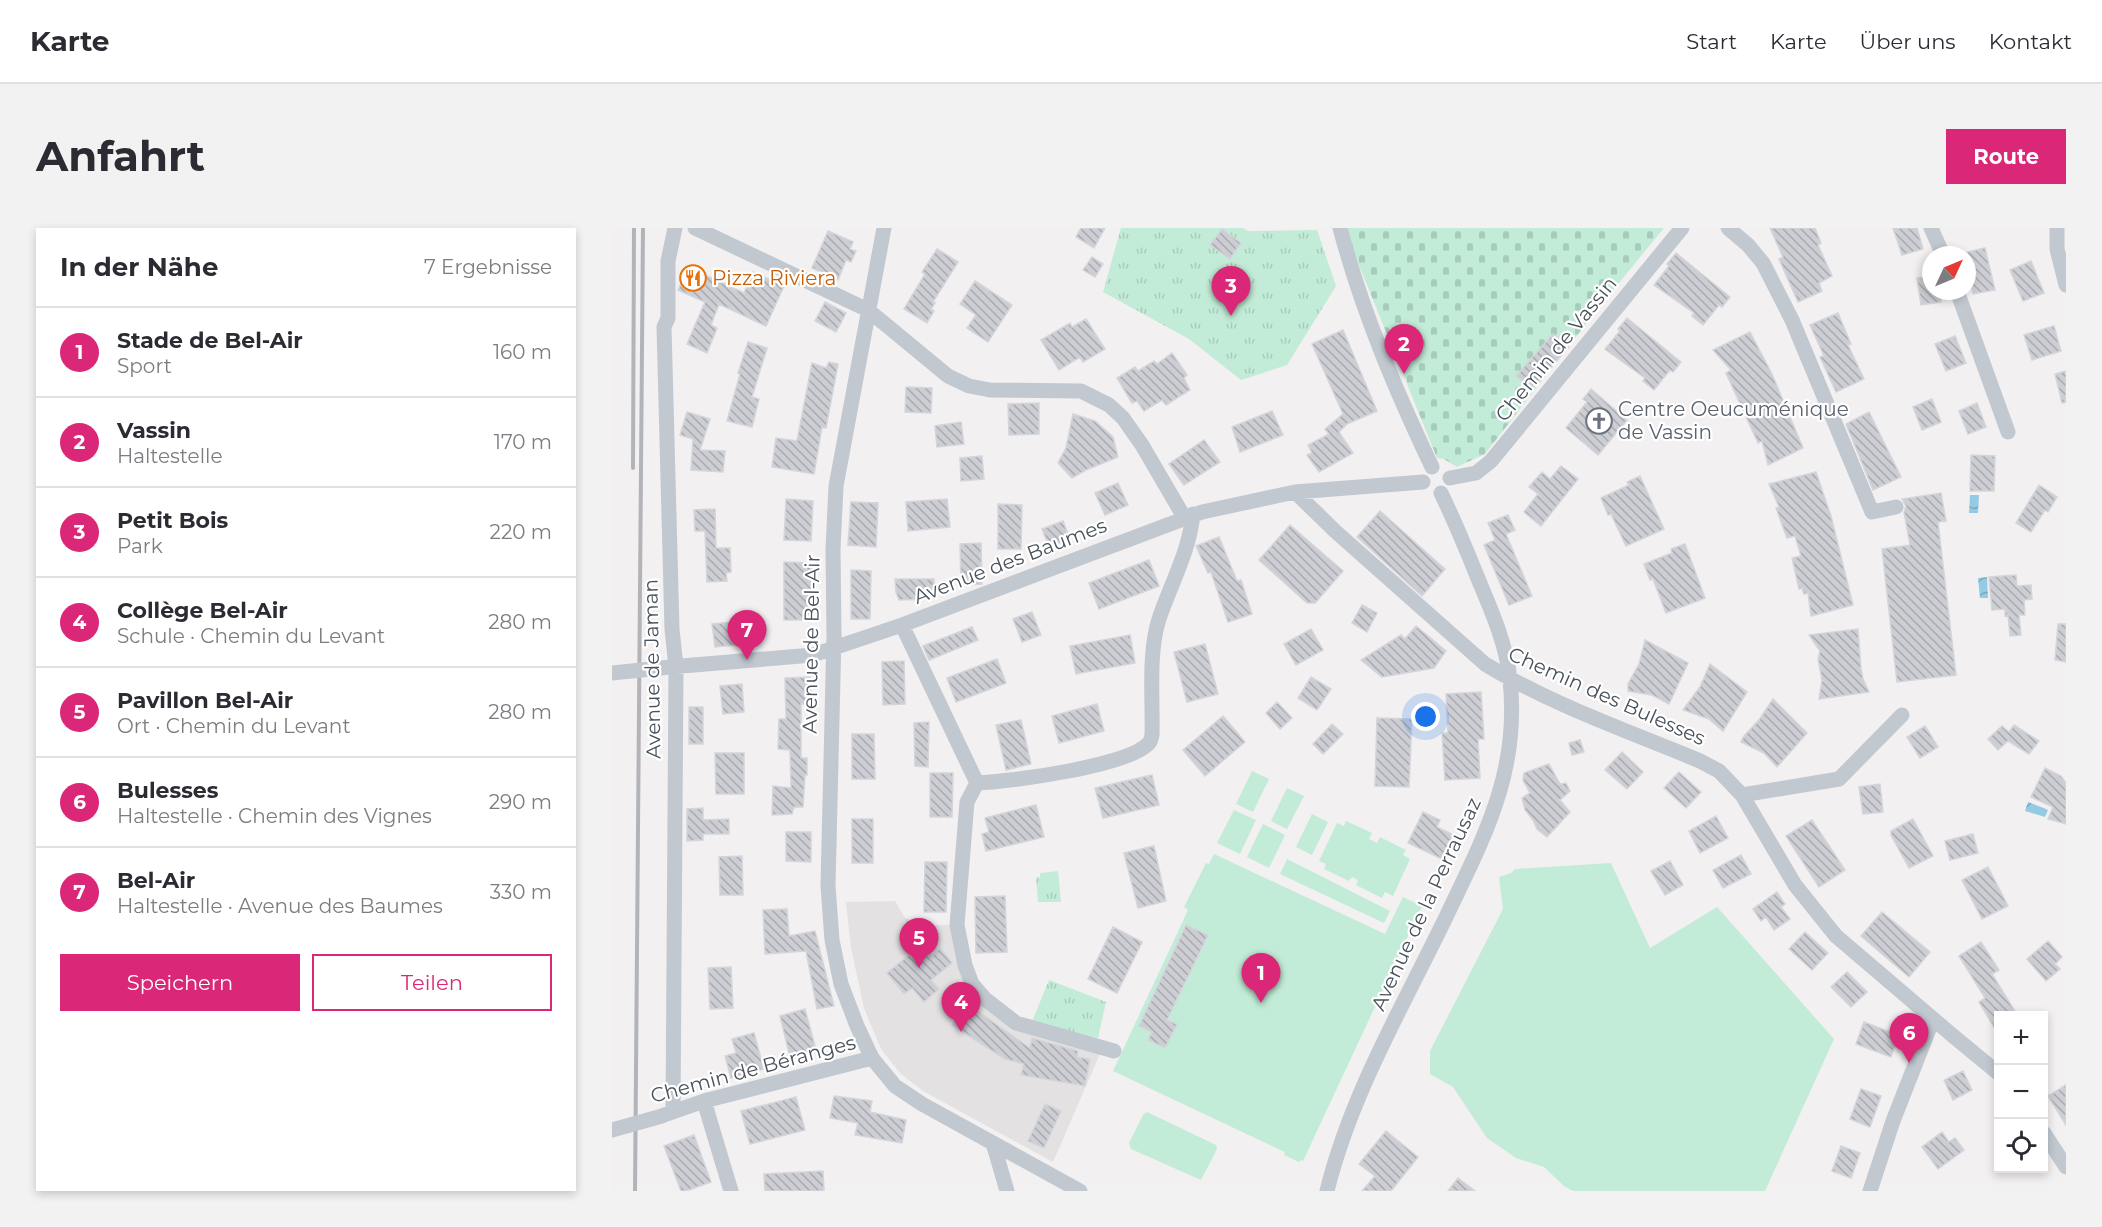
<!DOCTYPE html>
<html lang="de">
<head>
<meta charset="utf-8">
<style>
	:root { --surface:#fff; --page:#f2f2f3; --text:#2b2b33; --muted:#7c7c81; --line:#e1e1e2; --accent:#db2777 }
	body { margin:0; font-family:Montserrat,sans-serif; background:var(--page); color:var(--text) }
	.controls { position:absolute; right:18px; bottom:18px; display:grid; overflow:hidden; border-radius:0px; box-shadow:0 3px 9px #0003 }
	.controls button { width:54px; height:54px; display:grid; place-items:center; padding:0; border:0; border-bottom:2px solid var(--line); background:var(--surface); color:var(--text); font:30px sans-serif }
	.compass { position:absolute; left:1310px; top:18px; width:54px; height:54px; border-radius:50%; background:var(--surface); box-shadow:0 3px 9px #0003; rotate:46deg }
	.you { position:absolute; left:814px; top:489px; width:21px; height:21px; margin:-15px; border:4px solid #fff; border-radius:50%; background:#1a73e8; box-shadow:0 0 0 9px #1a73e833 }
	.badge { display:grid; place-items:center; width:39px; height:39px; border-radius:50%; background:var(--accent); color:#fff; font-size:20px; font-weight:700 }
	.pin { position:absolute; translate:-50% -50px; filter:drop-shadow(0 2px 3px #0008) }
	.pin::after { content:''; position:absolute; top:32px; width:21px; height:18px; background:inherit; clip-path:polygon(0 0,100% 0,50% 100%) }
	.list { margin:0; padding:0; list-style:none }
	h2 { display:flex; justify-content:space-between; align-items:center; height:78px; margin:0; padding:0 24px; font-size:26px }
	h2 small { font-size:20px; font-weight:400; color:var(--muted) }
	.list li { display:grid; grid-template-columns:39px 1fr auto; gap:18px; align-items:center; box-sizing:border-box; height:90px; padding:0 24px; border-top:2px solid var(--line) }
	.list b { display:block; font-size:22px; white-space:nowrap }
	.list p { margin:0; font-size:20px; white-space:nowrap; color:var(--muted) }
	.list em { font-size:20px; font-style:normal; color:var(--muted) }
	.actions { display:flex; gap:12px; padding:18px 24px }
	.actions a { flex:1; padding:14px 0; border:2px solid var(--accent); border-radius:0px; text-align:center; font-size:21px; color:var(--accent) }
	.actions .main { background:var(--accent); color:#fff }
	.icon { flex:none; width:33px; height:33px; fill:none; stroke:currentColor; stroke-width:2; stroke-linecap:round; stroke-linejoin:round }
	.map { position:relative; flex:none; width:1454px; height:963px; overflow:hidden; border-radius:0px }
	header { display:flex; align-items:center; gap:36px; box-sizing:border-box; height:84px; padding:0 30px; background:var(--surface); border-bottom:2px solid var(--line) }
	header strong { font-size:28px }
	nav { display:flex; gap:33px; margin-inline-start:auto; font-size:21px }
	.intro { display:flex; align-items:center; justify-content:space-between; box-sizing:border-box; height:144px; padding:0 36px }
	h1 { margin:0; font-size:42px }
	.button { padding:15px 27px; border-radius:0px; background:var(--accent); color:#fff; font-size:21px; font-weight:700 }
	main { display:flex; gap:36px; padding:0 36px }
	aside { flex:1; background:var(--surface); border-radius:0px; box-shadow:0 3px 9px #0003 }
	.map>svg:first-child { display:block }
	.education { fill:#e3e1e1 }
	.grass { fill:#c2ecd7 }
	.cemetery { fill:url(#cemetery-stones) }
	.park { fill:url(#park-tufts) }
	.water { fill:url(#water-waves) }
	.building { fill:url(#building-back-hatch); stroke:#d4d5da; stroke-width:1.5 }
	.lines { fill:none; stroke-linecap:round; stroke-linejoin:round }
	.minor { stroke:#c1c8d0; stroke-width:15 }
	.rail { stroke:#b2b4b9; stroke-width:4 }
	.minor-bridge { stroke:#c1c8d0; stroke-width:15 }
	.labels { text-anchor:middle; stroke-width:4.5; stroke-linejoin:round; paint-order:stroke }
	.food-label { font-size:20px; fill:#c56008; stroke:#fff; text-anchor:start }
	.street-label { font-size:20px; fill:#49515b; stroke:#fff }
	.worship-label { font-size:20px; fill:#5b616d; stroke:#fff; text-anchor:start }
</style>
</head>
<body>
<header>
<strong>Karte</strong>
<nav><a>Start</a><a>Karte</a><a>Über uns</a><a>Kontakt</a></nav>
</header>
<div class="intro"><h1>Anfahrt</h1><a class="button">Route</a></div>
<main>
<aside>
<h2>In der Nähe<small>7 Ergebnisse</small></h2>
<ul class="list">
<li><span class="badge">1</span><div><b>Stade de Bel-Air</b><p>Sport</p></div><em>160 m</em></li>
<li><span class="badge">2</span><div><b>Vassin</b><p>Haltestelle</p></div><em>170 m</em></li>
<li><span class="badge">3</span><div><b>Petit Bois</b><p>Park</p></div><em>220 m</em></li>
<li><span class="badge">4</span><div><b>Collège Bel-Air</b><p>Schule · Chemin du Levant</p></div><em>280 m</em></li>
<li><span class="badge">5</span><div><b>Pavillon Bel-Air</b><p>Ort · Chemin du Levant</p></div><em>280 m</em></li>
<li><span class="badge">6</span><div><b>Bulesses</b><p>Haltestelle · Chemin des Vignes</p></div><em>290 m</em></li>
<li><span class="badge">7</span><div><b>Bel-Air</b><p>Haltestelle · Avenue des Baumes</p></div><em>330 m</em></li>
</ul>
<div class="actions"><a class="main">Speichern</a><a>Teilen</a></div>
</aside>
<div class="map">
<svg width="1454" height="963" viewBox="0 0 1454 963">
	<defs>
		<pattern id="cemetery-stones" width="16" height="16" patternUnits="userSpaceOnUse" patternTransform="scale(1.5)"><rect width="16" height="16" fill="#c2ecd7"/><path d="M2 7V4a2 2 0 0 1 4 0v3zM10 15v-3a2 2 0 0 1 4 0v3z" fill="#a8ccbb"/></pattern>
		<pattern id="park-tufts" width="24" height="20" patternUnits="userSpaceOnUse" patternTransform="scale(1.5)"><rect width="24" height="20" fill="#c2ecd7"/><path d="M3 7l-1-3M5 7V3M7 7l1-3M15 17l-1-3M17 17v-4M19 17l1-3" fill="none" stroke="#a8ccbb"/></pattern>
		<pattern id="water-waves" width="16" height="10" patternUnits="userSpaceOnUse" patternTransform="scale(1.5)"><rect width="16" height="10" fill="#93cbe5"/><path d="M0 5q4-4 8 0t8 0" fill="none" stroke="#7aa7bd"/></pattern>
		<pattern id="building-back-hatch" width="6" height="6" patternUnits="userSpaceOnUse" patternTransform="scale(1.5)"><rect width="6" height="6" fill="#cdced4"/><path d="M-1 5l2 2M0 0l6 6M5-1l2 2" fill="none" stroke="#a8aaaf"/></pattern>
	</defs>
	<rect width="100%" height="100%" fill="#f2f0f0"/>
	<path class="education" d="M283,673L293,690L316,697H345L353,737L404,795L491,819L441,934L311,863L288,845L269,821L252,780L239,720L234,674Z"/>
	<path class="grass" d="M640,543L657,551L641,584L624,576Z
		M675,560L692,568L675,601L659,593Z
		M622,582L644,592L628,626L605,615Z
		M700,586L716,594L700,627L684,619Z
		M734,593L760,605L757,611L765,615L768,609L794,622L791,627L798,631L781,668L773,664L770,670L744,657L746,652L740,649L737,653L712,641L714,636L707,633L725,595L732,598Z
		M651,596L673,607L657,640L635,629Z
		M602,626L773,706L791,669L810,678L691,933L689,932L687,934L672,927L673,924L501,843L576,682L572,679L594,635L597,636Z
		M675,631L778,683L772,695L668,646Z
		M999,635L1038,720L1105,679L1222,811L1153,963H961L952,958L932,939L904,930L875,910L841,859L818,846V823L891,681L887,649L899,645L903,641Z
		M535,884L604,917L605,921L589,952L519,921L517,915L531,887Z"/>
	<path class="cemetery" d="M735,0H1052L988,78L873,226L845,239L832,231L825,230L736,10Z"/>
	<path class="park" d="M509,0H631L636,3L705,2L724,58L675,137L629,152L577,111L491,64Z
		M446,643L449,674H426L424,649H428V645Z
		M437,752L494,774L486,810L419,796Z"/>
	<path class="water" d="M1358,267H1367L1366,285H1357Z
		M1375,349L1376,370H1368L1366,350Z
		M1416,574L1436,582L1433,589L1413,583Z"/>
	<path class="building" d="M469,0H493L482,20L464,9Z
		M1158,0H1203L1209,15L1206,17L1220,48L1207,55L1210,63L1186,74L1167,31L1171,29Z
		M1281,0H1305L1311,21L1290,27Z
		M610,1L629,15L618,31L598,17Z
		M216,3L241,14L238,21L244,23L239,34L234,32L226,52L200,40Z
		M1373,20L1383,62L1361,66L1355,39V24Z
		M325,21L346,34L321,74L323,75L319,81L322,83L315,95L292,81L313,46L310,44Z
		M1064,25L1118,69L1110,79L1107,77L1091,97L1080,88L1082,85L1042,57L1057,38L1055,36Z
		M480,29L491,36L483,49L471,42Z
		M1419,33L1432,65L1411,73L1398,42Z
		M76,39L132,65L141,44L172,58L154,98L107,76L99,97L105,100L95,125L75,116L93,74L66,62Z
		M1319,49V63H1328L1329,74L1309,77L1305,50Z
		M363,53L400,77L376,114L355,100L364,87L348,76Z
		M213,74L234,85L224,104L203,93Z
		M1226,85L1239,116L1236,117L1252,151L1224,164L1208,129L1212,128L1198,97Z
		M1015,90L1069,134L1061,144L1058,142L1042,162L1031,153L1033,150L993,121L1008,103L1006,101Z
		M474,91L493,121L471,134L468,129L447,142L429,112L458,95L460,99Z
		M1442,98L1449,123L1420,132L1412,107Z
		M731,102L765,183L735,196L727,204L741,225L707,244L695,227L700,225L696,217L717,206L713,201L731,186L700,116Z
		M1138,104L1160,146L1191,220L1156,237L1150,213L1146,215L1114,145L1119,142L1101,122Z
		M941,106L957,119L920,160L904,148Z
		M1343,108L1354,135L1334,143L1323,116Z
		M136,114L155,120L140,169L147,171L140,199L115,193L128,146L126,145Z
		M560,125L575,147L572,150L578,162L554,177L550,172L532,183L525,173L520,175L505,150L523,139L526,143L542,133L545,136Z
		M217,134L226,136L214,200L210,199L202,246L160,239L164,210L185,213L200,135L214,140Z
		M1454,143V174L1450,175L1443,146Z
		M294,159L320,160L319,185L293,184Z
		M979,161L1015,192L986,227L954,200L975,174L971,171Z
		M1320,171L1329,194L1310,202L1301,179Z
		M427,175V206L397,207L396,176Z
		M1365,175L1374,199L1356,206L1347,183Z
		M660,183L671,207L628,224L620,199Z
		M75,184L98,191L88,222L113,223L111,244L79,242L81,211L68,207Z
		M1257,184L1289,249L1261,262L1234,196Z
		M461,186L483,193L501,209L506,229L474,242L460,250L446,235L454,220Z
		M349,194L352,216L325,219L323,198Z
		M592,212L608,234L572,257L557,236Z
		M1359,227L1383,228L1382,263H1358Z
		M370,228L372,251L349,253L348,230Z
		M949,238L966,251L929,298L912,284L926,266L917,259L930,244L938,251Z
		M1204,244L1219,288L1241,377L1199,388L1196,365L1192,366L1190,360L1187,361L1180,330L1189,328L1183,308L1175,310L1164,280L1167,279L1157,256Z
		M1028,248L1052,301L1014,318L999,286L996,287L989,270L1017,257L1015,254Z
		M506,255L516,277L493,287L483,265Z
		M1427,257L1445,269L1436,284L1433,282L1419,304L1404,295Z
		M1329,265L1334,293L1326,294L1344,447L1285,454L1270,321L1298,317L1292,284L1294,278L1290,271Z
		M174,271L201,273L199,313L172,312Z
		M335,271L338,299L296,303L294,274Z
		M239,274L266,275L264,319L236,317Z
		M386,276L410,277L409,321H386Z
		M103,281L104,320H118L119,344L114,345L115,353L95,354L93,303H83L82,282Z
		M768,283L833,341L810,368L745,309Z
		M896,287L903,302L894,306L920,368L897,377L872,317L883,312L876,295Z
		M451,293L458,311L437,319L430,301Z
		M678,297L731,343L703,375H695L647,332Z
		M607,309L625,353L629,352L640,386L616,394L599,344L596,345L584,318Z
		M369,315L370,356L349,357L348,316Z
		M1073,316L1093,370L1054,385L1041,351L1038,352L1032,336L1060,325L1059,321Z
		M537,332L547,358L487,381L477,355Z
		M172,334L200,335V392H172Z
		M239,342L259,343L258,391H239Z
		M1404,347L1405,358L1419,357L1420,371L1412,372L1413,387H1407L1409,407L1398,408L1396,387L1393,388V381L1380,382L1377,349Z
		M283,351H322V371L287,372L284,364Z
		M750,377L765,385L755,404L740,395Z
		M420,384L429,407L410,414L401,391Z
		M141,392L144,415L103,419L100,396Z
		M1446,396H1454V434L1443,432Z
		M804,398L834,423L822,440L770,449L749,432L789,407L793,411Z
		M360,399L366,412L317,432L311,418Z
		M699,401L711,422L684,437L672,416Z
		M1246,401L1249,441L1251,451L1257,464L1207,471L1210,452L1206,431L1208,423L1197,407Z
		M518,407L523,435L464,446L458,418Z
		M1033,412L1076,435L1057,476L1040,467L1016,463V456L1027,436Z
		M593,416L606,466L575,474L562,424Z
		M385,431L394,455L344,474L335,450Z
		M292,433L293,476L271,477L270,434Z
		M1098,436L1135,464L1111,503L1097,491L1071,482L1088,459Z
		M198,449L199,476H189V530H195V547H193L191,579H182L180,586L160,587L161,558L179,560L178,522L166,521L167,491H174L173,450Z
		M699,449L719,461L705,482L686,470Z
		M130,456L132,484L111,486L108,458Z
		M869,464L872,511H866L868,550L833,552L830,505H836L834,466Z
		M1161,471L1195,505L1165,539L1152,525L1129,514L1132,508L1147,492Z
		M665,474L680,490L668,501L654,485Z
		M485,476L492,503L447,515L440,488Z
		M77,479H91V516H77Z
		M611,488L633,514L593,548L571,522Z
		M765,490L800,491L797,559L763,558Z
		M409,492L419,536L394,542L384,497Z
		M317,494L316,539L303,538L302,495Z
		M720,496L731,506L711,526L701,516Z
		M1402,497L1427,513L1417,526L1396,513L1386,522L1376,511L1390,498L1397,504Z
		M1313,498L1326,519L1308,530L1295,509Z
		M240,506H262L263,551H240Z
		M968,512L972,524L960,527L957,515Z
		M1010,524L1031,544L1015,561L993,542Z
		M103,525H132V566H104Z
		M937,536L948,556L954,555L958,563L948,572L958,584L935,609L925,601L921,592L913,582L910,570L918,565L911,552L912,545Z
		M1433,540L1449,548L1454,555V596L1436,591L1441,579L1419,569Z
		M1067,544L1089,564L1074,580L1052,560Z
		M318,545H341L340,589H318Z
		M540,547L547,577L491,590L483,560Z
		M1268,556L1271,584L1251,586L1247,559Z
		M424,577L432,609L374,623L370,606L377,604L373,590Z
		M91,580V592L117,591V606H91V612L75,613V581Z
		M811,584L828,592L825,599L842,607L830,631L796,615Z
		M1104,588L1116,610L1088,625L1077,603Z
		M240,591H261V635H240Z
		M1301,591L1321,628L1297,640L1279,607V603Z
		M1200,592L1233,642L1207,659L1174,608Z
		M174,604H199V634L174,633Z
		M1361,606L1366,625L1338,632L1333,613Z
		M542,618L554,673L526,680L512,625Z
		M1129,627L1139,646L1111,660L1101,642Z
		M130,628L131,667H108L107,629Z
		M1058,633L1071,657L1053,667L1039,643Z
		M313,634H335L334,684H312Z
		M1376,639L1396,678L1370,691L1350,652Z
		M1165,664L1173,676L1169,679L1178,691L1162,702L1154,689L1149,693L1141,681Z
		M393,668L395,724L364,725L363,669Z
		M175,681L177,708L203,703L222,778L205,781L194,723L153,726L151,682Z
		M1270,684L1318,724L1297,749L1249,708Z
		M574,697L596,707L555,792L565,796L553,820L536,812L540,804L527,798Z
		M501,699L530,714L505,765L476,751Z
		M1193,704L1216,725L1200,742L1177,721Z
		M302,706L320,728L328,720L340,735L319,752L327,761L312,774L300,760L292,766L275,745L297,727L289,717Z
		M1436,713L1450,729L1443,736L1448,741L1434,753L1415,731Z
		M1369,714L1387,742L1380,746L1406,788H1386V806L1367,774L1373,770L1347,728Z
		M119,739L121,780L98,781L96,740Z
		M1235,744L1255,764L1239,779L1219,759Z
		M354,775L418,820L420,810L466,823L465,829L478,831L473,858L409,847L412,836L393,831L340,797Z
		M193,781L204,822L178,829L168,788Z
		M1252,794L1286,807L1279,829L1244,816Z
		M142,805L152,841L119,850L113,828L124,825L120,811Z
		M1351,843L1360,862L1341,872L1332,852Z
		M1454,857V897L1436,868Z
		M1249,861L1269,868L1258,899L1238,891Z
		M222,868L260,873L258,884L294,892L290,915L243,907L246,895L218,890Z
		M184,869L193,902L138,916L129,883Z
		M433,876L449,883L432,920L416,913Z
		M774,903L806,929L779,963H750L763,948L747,936Z
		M1330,904L1337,914L1343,910L1352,922L1326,941L1310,919Z
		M82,907L99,954L74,963H69L52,918Z
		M1229,918L1248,925L1239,950L1220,943Z
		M211,943L212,963H153L152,946Z
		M846,950L863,963H836Z"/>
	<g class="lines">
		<path class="minor" d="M83,0L256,82L336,148L357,158L378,162L469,163L497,177L511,190L530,217L572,289
			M272,0L224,258L221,321L222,407L216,658L220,712L229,756L245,798L260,830L283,858L310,876L468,963
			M728,0C750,83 783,161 820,239
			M1116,0L1136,17L1151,35L1180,92L1260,284L1284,279
			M1319,0L1331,27
			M1445,0V21L1454,57
			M1345,63L1396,204
			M838,250L864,245L879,233L1070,0
			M683,264L723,303L873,436C940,477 1016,503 1088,533L1107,543L1130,567L1183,657L1224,708L1340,807L1386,845
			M290,397L365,555
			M58,439L201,427L290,397L590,284L683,264L811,254
			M365,555C397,554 517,538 537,515C539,513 539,510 540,507C541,471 536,425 547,391C559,355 577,325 581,286
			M365,555L355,574L345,697L353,737L360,756L373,771L404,795L502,823
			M1130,567L1227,551L1290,487
			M92,873L119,963
			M61,884L64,439L60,401L52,99L56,90V33L63,0
			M52,887L92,873L260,830
			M1432,905L1454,939
			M381,915L395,963
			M715,963C739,866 791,778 834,689C872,609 908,544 898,452C895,418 880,384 867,353C855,323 843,294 829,265
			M1258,963L1281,893L1321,791"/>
		<path class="rail" d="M21,240L22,0
			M23,963L31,0"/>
		<path class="minor-bridge" d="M0,445L58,439
			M0,902L50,888"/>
	</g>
	<defs>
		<g id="restaurant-ring" transform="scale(1.35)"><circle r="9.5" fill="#fff" stroke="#e8710a" stroke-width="1.5"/><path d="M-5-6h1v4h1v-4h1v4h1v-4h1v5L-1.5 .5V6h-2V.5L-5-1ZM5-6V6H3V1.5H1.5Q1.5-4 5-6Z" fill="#e8710a"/></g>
		<g id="church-ring" transform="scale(1.35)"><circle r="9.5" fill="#fff" stroke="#6b7280" stroke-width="1.5"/><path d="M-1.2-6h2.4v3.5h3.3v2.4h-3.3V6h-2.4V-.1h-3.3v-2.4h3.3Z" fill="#6b7280"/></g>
	</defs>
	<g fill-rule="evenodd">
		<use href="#restaurant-ring" x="81" y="50"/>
		<use href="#church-ring" x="987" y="193"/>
	</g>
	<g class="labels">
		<g class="food-label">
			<text x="100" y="57">Pizza Riviera</text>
		</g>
		<g class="street-label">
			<text transform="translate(944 121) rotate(-51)" y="7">Chemin de Vassin</text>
			<text transform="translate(398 333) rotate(-21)" y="7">Avenue des Baumes</text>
			<text transform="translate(199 416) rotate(-89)" y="7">Avenue de Bel-Air</text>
			<text transform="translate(40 441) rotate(-91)" y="7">Avenue de Jaman</text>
			<text transform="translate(995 468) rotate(24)" y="7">Chemin des Bulesses</text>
			<text transform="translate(814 676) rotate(-65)" y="7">Avenue de la Perrausaz</text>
			<text transform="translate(141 841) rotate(-15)" y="7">Chemin de Béranges</text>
		</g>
		<g class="worship-label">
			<text x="1006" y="188">Centre Oeucuménique<tspan x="1006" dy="23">de Vassin</tspan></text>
		</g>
	</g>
</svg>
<div class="controls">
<button>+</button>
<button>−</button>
<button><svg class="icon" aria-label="locate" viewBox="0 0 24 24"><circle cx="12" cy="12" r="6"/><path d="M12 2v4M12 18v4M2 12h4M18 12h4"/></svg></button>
</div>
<svg class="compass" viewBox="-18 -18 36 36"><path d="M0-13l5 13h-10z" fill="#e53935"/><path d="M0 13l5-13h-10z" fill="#7c7c81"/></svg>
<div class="you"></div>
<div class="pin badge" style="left:649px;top:775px">1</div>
<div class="pin badge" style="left:792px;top:146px">2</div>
<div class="pin badge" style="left:619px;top:88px">3</div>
<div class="pin badge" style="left:349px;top:804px">4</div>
<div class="pin badge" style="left:307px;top:740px">5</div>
<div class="pin badge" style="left:1297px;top:835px">6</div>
<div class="pin badge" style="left:135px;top:432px">7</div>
</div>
</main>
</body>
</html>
